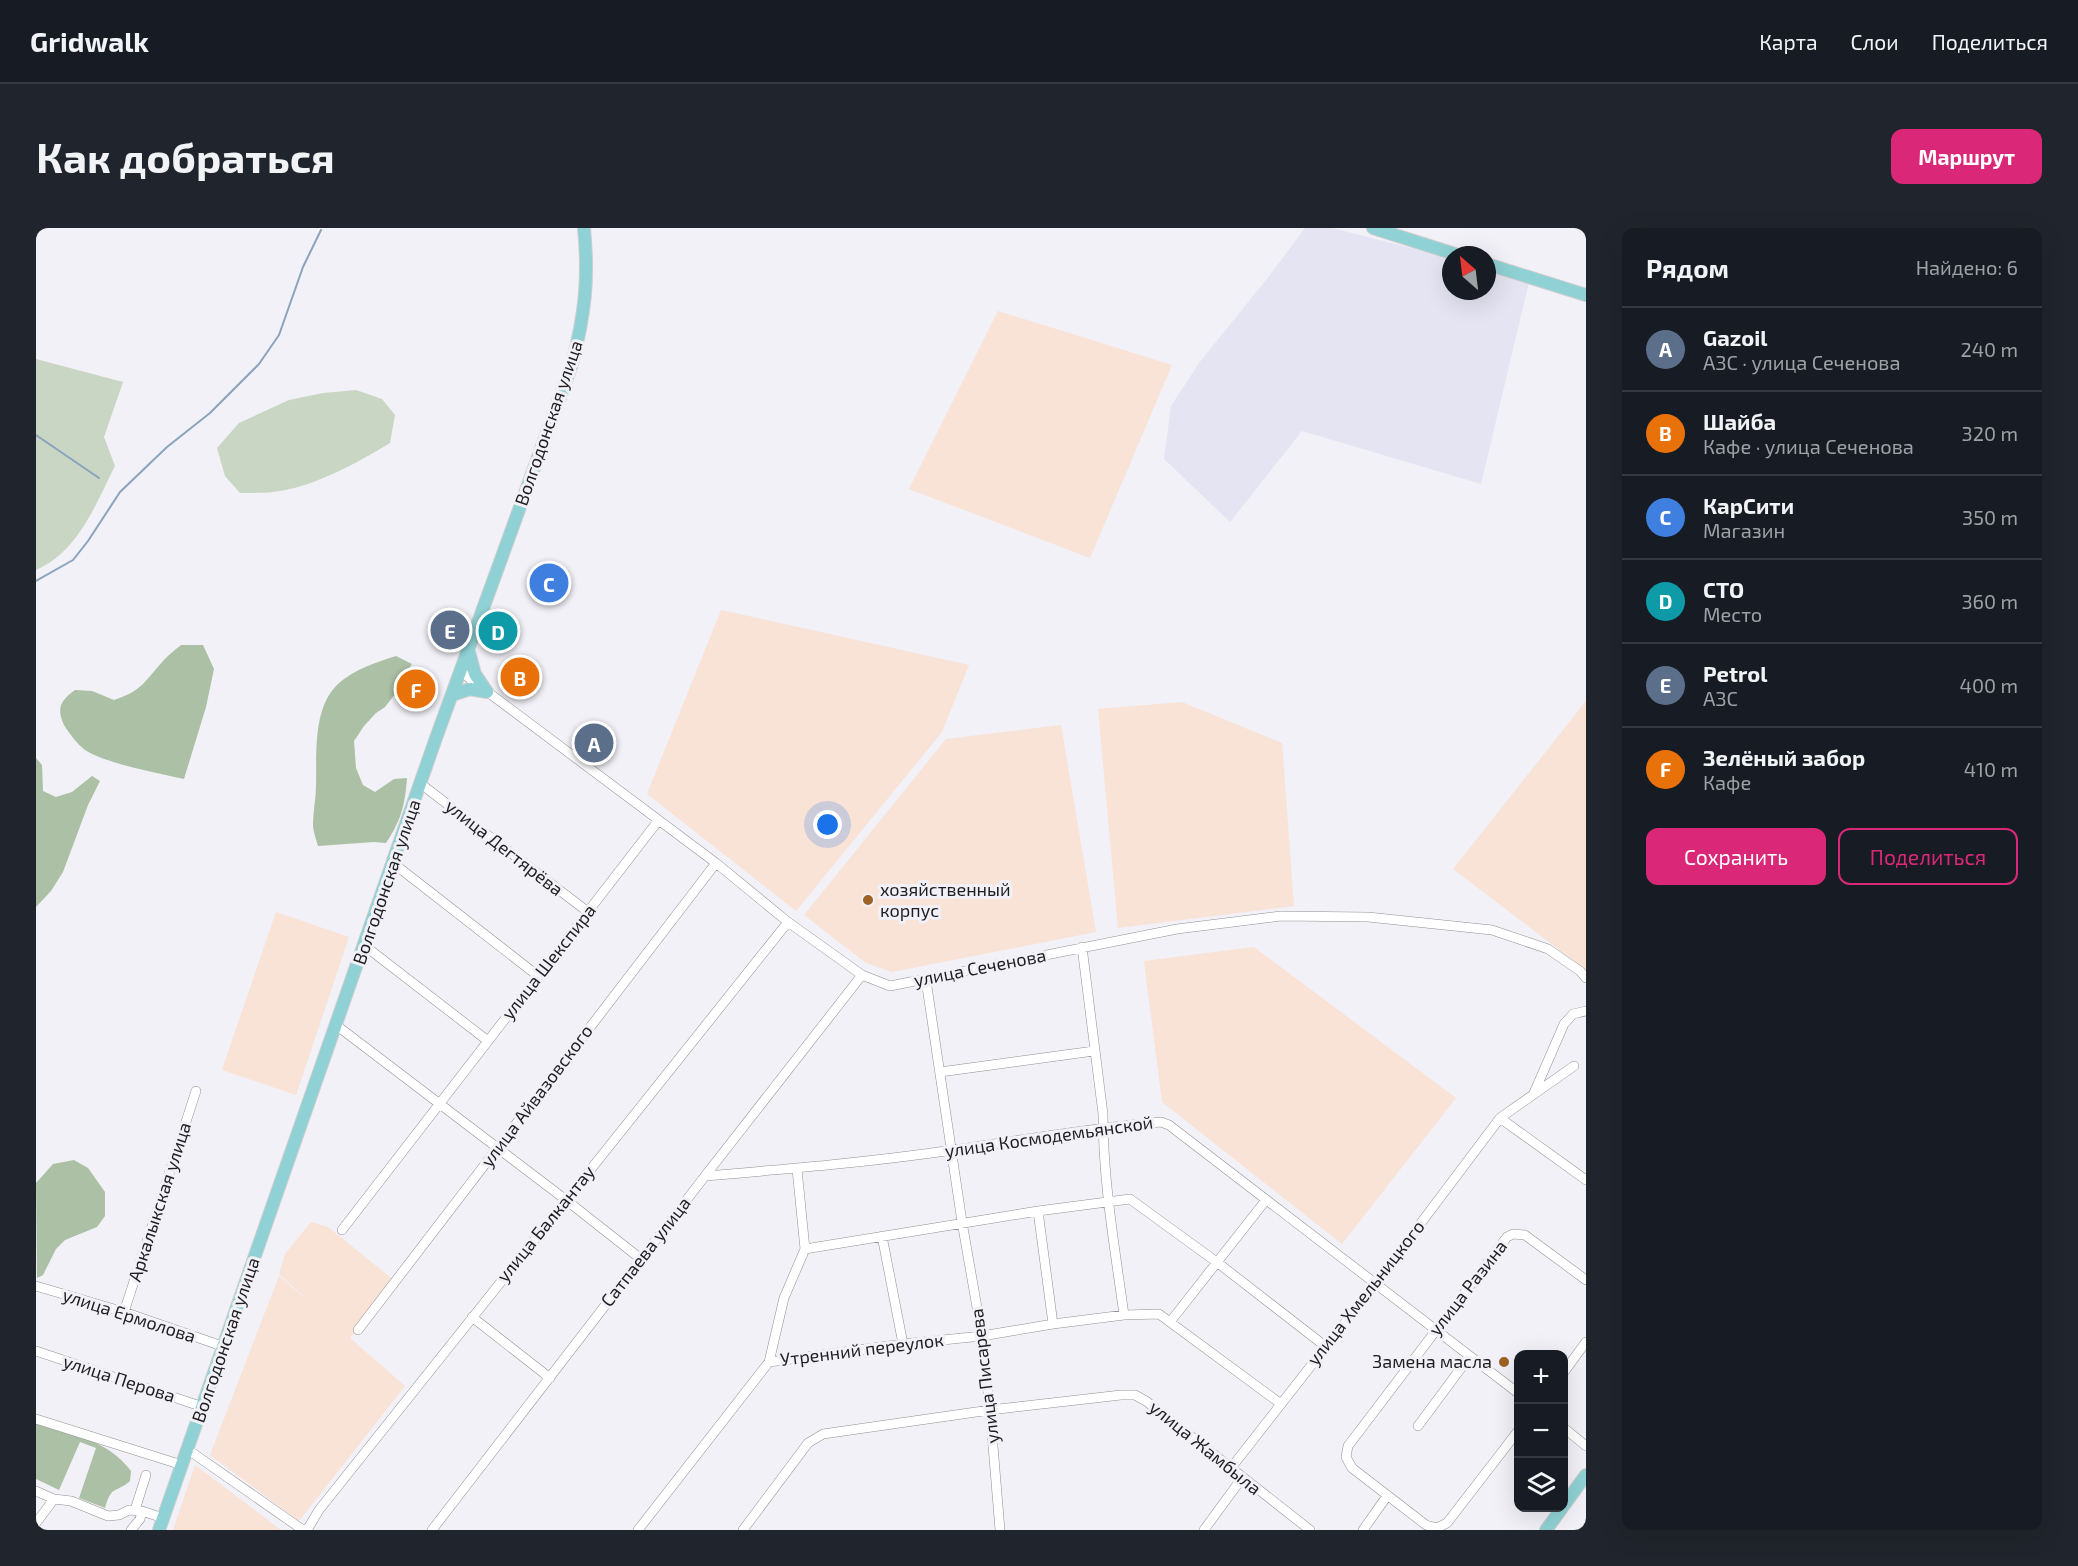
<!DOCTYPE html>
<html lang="ru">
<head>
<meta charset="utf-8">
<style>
	:root { --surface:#171b24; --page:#20242c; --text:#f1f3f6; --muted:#9ea1a6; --line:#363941; --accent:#db2777 }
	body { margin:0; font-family:"Exo 2",sans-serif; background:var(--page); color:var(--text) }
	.controls { position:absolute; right:18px; bottom:18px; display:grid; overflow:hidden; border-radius:12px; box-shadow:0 6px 24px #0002 }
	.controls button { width:54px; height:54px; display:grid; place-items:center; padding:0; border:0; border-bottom:2px solid var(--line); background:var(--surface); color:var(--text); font:30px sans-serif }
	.compass { position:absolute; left:1406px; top:18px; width:54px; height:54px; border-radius:50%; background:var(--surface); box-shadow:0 6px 24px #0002; rotate:332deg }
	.you { position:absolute; left:792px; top:597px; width:21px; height:21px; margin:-15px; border:4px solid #fff; border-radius:50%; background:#1a73e8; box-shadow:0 0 0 9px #1a73e833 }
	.badge { display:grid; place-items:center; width:39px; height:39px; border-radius:50%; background:var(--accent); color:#fff; font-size:20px; font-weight:700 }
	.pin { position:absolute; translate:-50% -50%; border:3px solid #fff; box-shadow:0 2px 6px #0006 }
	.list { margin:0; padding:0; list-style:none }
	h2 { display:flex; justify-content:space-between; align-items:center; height:78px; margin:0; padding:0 24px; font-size:26px }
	h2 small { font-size:20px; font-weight:400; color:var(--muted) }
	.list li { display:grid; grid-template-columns:39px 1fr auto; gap:18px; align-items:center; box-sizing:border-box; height:84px; padding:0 24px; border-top:2px solid var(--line) }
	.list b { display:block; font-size:22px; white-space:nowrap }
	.list p { margin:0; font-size:20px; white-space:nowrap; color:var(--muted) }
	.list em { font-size:20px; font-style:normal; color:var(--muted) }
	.actions { display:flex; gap:12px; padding:18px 24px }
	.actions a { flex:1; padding:14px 0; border:2px solid var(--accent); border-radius:12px; text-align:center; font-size:21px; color:var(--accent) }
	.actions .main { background:var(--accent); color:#fff }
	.icon { flex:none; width:33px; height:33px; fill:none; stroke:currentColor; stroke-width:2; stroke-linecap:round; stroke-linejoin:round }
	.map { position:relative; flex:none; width:1550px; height:1302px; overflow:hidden; border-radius:12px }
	header { display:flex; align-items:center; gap:36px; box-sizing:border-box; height:84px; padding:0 30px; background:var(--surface); border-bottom:2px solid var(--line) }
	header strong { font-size:28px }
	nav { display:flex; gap:33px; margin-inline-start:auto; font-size:21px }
	.intro { display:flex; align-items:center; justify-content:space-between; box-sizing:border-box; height:144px; padding:0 36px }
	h1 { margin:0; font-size:42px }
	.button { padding:15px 27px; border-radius:12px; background:var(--accent); color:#fff; font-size:21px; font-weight:700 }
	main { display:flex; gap:36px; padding:0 36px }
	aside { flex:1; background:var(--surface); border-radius:12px; box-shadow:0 6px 24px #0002 }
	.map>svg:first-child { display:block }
	.built { fill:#e5e4f2 }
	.industrial { fill:#f9e2d6 }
	.green { fill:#c9d6c4 }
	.forest { fill:#abc0a4 }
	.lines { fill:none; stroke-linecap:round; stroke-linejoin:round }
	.stream { stroke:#8ba3bc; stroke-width:2 }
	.minor-casing { stroke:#909095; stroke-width:10 }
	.major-casing { stroke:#cecece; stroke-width:14 }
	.minor { stroke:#fff; stroke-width:9 }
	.major { stroke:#8fd1d4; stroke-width:12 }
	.poi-dot { fill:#9e6224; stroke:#f1f1f7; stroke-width:2 }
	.labels { text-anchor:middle; stroke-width:6; stroke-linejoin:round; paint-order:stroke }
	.street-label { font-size:18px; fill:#1f1f21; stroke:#f1f1f7 }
	.poi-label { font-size:18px; fill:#1f1f21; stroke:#f1f1f7; text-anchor:start }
</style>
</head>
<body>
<header>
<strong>Gridwalk</strong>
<nav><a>Карта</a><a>Слои</a><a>Поделиться</a></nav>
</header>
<div class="intro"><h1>Как добраться</h1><a class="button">Маршрут</a></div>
<main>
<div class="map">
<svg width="1550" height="1302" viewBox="0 0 1550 1302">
	<rect width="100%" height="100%" fill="#f1f1f7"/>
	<path class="built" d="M1269,0H1296L1415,30V63H1451V39L1494,50L1445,256L1266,203L1194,294L1128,231L1135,178L1163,135L1234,47Z"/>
	<path class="industrial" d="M962,83L1136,137L1054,330L873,261Z
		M685,382L933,437L906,504L760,683L611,566Z
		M1550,473V742L1417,641Z
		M1146,474L1246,515L1258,678L1082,700L1062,481Z
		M1025,497L1060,704L856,744L830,735L768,687L910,511Z
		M240,684L313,709L260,867L186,842Z
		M1218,719L1420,870L1306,1016L1126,874L1108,733Z
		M275,994L292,999L359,1053L314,1110L369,1158L263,1293L174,1227L243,1048L277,1077L243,1046L249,1026Z
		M159,1237L245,1302H137Z"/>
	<path class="green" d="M0,131L87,154L68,209L79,238C59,277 43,323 0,342Z
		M320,162L346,171L359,187L354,215C321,235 276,260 237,264C227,265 215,265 204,265L189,248L181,220L203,195L253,172L287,165Z"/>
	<path class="forest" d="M145,417H167L178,441L170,479L148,551C122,545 71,536 49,522C41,516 33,505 28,497C20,480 25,472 39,462L56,463L78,472C106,463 109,453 127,433C132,427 139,422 145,417Z
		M360,428L376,436L368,447L363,461L349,479L340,485L328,498L318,513L320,540L327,557L339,564L358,551L371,550C369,577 365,593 350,615L338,614L282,618C280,611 277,603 277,596C277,583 280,571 280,558C281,528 276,480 302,456C317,442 341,434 360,428Z
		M0,530L6,537L7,563L20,569L36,564L56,548L64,553L52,577L27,644L15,663L0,679Z
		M38,932L52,940L69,964V988L61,999L29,1012L20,1021L7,1047L1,1050L0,955L17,936Z
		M0,1195C35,1206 72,1212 95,1243L94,1253C79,1266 76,1256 69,1280L43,1270L60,1220L44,1214L23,1262L0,1251Z"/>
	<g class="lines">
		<path class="stream" d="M0,207L63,250
			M0,353L37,332L52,313L84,264L131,219L174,185L223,136L243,107L267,39L285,2"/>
		<g class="minor-casing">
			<path id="minor" d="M425,444L680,635L752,694L826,747L854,758L1141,701L1245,688L1332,689L1456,702L1512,721L1544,743L1550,750
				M385,556L552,684
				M357,635L502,748
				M329,718L452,813
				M1046,719L1067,886C1067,954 1079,1021 1088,1087
				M890,752L926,994L946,1108L954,1182L964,1302
				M300,797L530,972L605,1031
				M904,844L1058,823
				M1498,865L1528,796L1537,786L1550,783
				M1464,890L1550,952
				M669,948C752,941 835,934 917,922C987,912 1055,900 1125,894L1133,897L1482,1165
				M1002,983L1017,1096
				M306,1002L622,593
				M846,1008L867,1116
				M769,1021L1002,983L1094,971L1182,1035L1289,1118
				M0,1058L88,1084L186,1118
				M88,1084L160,863
				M436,1089L514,1150
				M1134,1094L1230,972
				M322,1102L680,635
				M0,1123L167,1179
				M733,1134L748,1070L769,1021L761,941
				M1528,1144L1550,1114
				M0,1191L146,1237
				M1382,1198L1434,1128
				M1528,1200L1550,1218
				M1482,1203L1411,1295L1401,1300L1390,1297L1316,1240L1310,1229L1312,1218L1471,1009L1477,1006L1489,1007L1550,1052
				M151,1221L267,1302
				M1195,1240L1339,1056L1464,890L1538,838
				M0,1263L18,1271L35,1273L72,1288L83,1287L93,1282L106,1283
				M99,1282L110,1247
				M0,1295L18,1271
				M95,1302L104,1291L106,1283L127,1290
				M271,1302L283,1282L752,694
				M396,1302L669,948L826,747
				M602,1302L733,1134L867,1116L946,1108L1017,1096L1088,1087L1123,1086L1245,1176
				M707,1302L772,1215L787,1206L954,1182L1085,1167H1099L1110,1173L1274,1302
				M1168,1302L1206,1250
				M1327,1302L1351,1268"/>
		</g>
		<g class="major-casing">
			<path id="major" d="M1337,0L1422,27
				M1451,36L1550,67
				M433,424L439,446L451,464
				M416,467L434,461L451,464
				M1528,1277L1550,1247
				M123,1302L400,510L536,136C549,86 553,51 548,0
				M1510,1302L1526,1280"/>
		</g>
		<use href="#minor" class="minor"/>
		<use href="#major" class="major"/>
	</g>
	<g class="poi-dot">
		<circle cx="832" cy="672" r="6"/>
		<circle cx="1468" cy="1134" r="6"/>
	</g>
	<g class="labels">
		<g class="street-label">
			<text transform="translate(513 195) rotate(-71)" y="6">Волгодонская улица</text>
			<text transform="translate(468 620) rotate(38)" y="6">улица Дегтярёва</text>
			<text transform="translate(351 654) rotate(-71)" y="6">Волгодонская улица</text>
			<text transform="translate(513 734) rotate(-52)" y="6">улица Шекспира</text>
			<text transform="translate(944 740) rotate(-11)" y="6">улица Сеченова</text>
			<text transform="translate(501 868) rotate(-53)" y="6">улица Айвазовского</text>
			<text transform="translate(1013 909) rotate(-8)" y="6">улица Космодемьянской</text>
			<text transform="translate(124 974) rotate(-72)" y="6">Аркалыкская улица</text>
			<text transform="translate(510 996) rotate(-51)" y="6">улица Балкантау</text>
			<text transform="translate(610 1024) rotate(-52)" y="6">Сатпаева улица</text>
			<text transform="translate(1432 1060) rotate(-52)" y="6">улица Разина</text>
			<text transform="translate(1330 1065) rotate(-52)" y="6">улица Хмельницкого</text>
			<text transform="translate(93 1088) rotate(18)" y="6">улица Ермолова</text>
			<text transform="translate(190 1112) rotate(-71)" y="6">Волгодонская улица</text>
			<text transform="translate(826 1122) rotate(-7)" y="6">Утренний переулок</text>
			<text transform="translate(949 1148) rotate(-97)" y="6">улица Писарева</text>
			<text transform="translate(83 1151) rotate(18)" y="6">улица Перова</text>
			<text transform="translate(1169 1220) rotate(39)" y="6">улица Жамбыла</text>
		</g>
		<g class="poi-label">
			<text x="844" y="668">хозяйственный<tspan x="844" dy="21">корпус</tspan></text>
			<text x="1456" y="1140" text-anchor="end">Замена масла</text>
		</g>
	</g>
</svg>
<div class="controls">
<button>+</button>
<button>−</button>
<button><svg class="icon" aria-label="layers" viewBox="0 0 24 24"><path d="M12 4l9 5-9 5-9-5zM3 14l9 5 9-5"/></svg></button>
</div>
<svg class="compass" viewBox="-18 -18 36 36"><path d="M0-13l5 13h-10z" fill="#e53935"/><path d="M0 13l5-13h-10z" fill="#9ea1a6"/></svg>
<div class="you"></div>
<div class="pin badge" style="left:558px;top:515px;background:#5c6f8a">A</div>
<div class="pin badge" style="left:484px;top:449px;background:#e8710a">B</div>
<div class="pin badge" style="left:513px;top:355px;background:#3f7fe0">C</div>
<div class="pin badge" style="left:462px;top:403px;background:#0f9aa8">D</div>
<div class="pin badge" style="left:414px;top:402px;background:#5c6f8a">E</div>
<div class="pin badge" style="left:380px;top:461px;background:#e8710a">F</div>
</div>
<aside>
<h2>Рядом<small>Найдено: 6</small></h2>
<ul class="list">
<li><span class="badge" style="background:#5c6f8a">A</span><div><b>Gazoil</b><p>АЗС · улица Сеченова</p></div><em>240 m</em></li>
<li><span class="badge" style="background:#e8710a">B</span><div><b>Шайба</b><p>Кафе · улица Сеченова</p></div><em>320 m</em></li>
<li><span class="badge" style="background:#3f7fe0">C</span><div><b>КарСити</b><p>Магазин</p></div><em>350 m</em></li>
<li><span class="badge" style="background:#0f9aa8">D</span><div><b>СТО</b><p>Место</p></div><em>360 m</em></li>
<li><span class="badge" style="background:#5c6f8a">E</span><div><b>Petrol</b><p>АЗС</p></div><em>400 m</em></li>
<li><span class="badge" style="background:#e8710a">F</span><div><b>Зелёный забор</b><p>Кафе</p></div><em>410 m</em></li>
</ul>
<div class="actions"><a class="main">Сохранить</a><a>Поделиться</a></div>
</aside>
</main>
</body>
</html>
